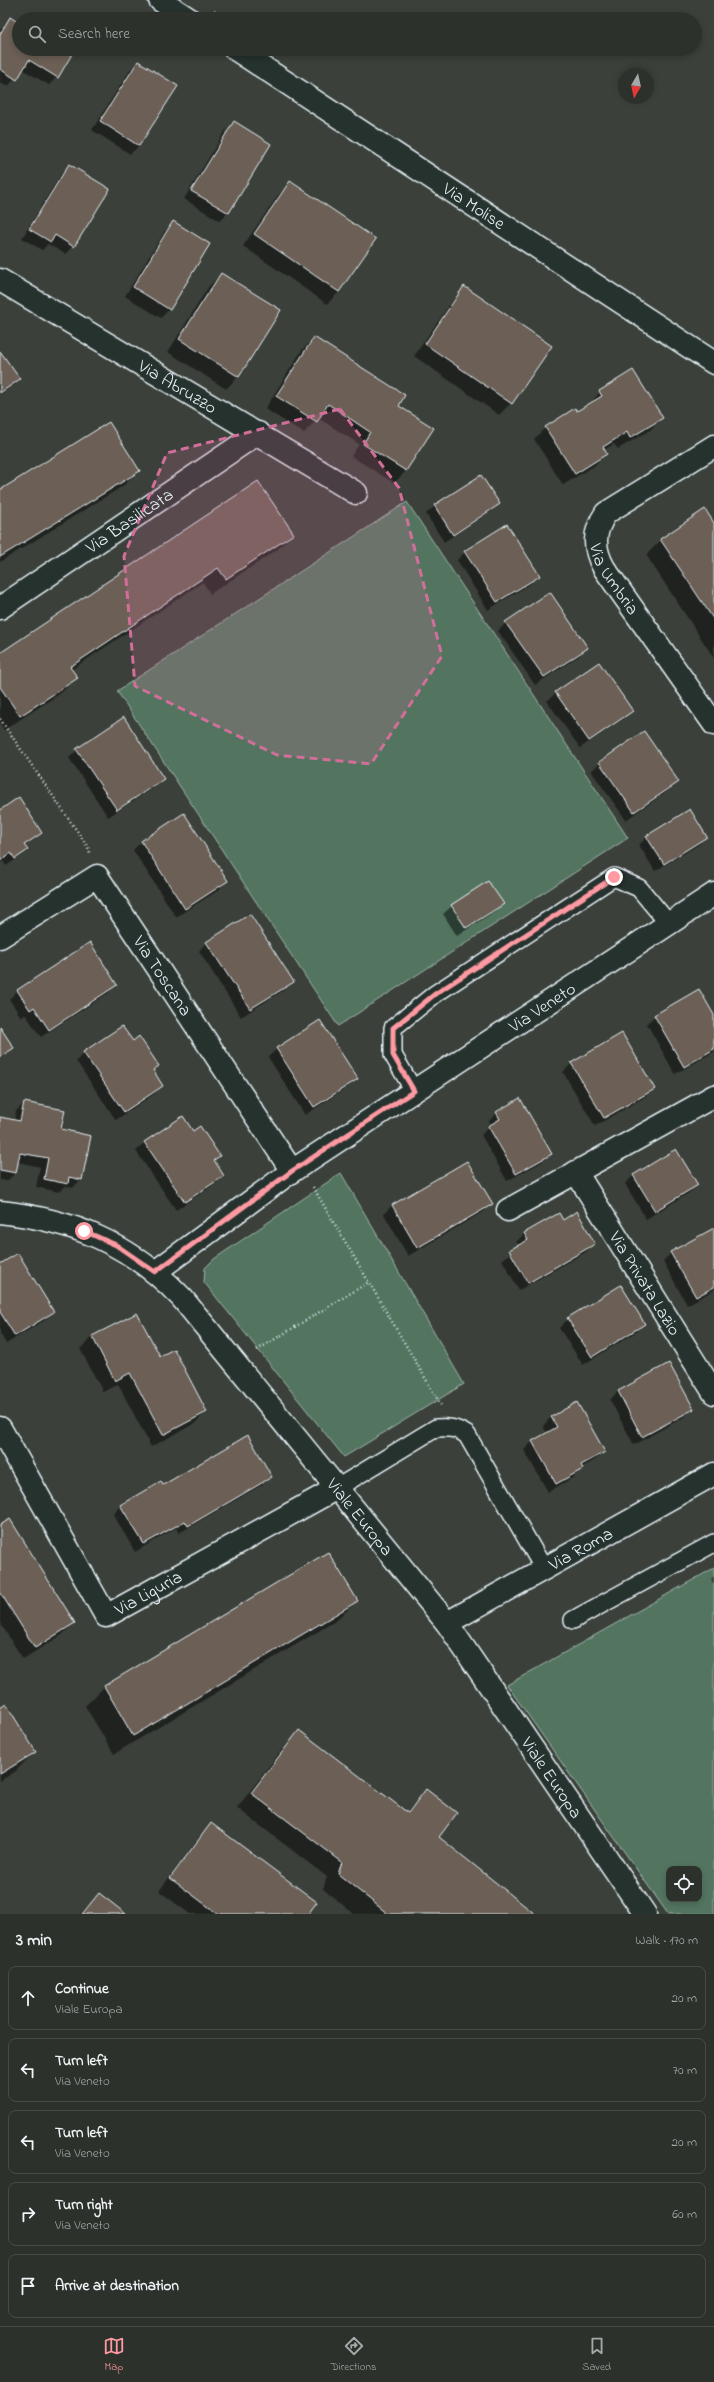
<!DOCTYPE html>
<html lang="en">
<head>
<meta charset="utf-8">
<style>
	:root { --surface:#2c312c; --page:#343934; --text:#f1f3f6; --muted:#a6a9a9; --line:#484c48; --accent:#ff9aa2 }
	body { margin:0; font-family:"Indie Flower",sans-serif; background:var(--page); color:var(--text) }
	.controls { position:absolute; right:12px; bottom:12px; display:grid; overflow:hidden; border-radius:8px; box-shadow:0 2px 6px #0003 }
	.controls button { width:36px; height:36px; display:grid; place-items:center; padding:0; border:0; border-bottom:1px solid var(--line); background:var(--surface); color:var(--text); font:20px sans-serif }
	.compass { position:absolute; left:618px; top:68px; width:36px; height:36px; border-radius:50%; background:var(--surface); box-shadow:0 2px 6px #0003; rotate:189deg }
	.stop { position:absolute; width:12px; height:12px; margin:-9px; border:3px solid #ff9aa2; border-radius:50%; background:#fff }
	.stop.end { background:#ff9aa2; border-color:#fff; box-shadow:0 1px 4px #0008 }
	.list { margin:0; padding:0; list-style:none }
	h2 { display:flex; justify-content:space-between; align-items:center; height:52px; margin:0; padding:0 16px; font-size:17px }
	h2 small { font-size:13px; font-weight:400; color:var(--muted) }
	.list li { display:grid; grid-template-columns:26px 1fr auto; gap:12px; align-items:center; box-sizing:border-box; height:64px; margin:0 8px 8px; padding:0 8px; border:1px solid var(--line); border-radius:8px }
	.list b { display:block; font-size:15px; white-space:nowrap }
	.list p { margin:0; font-size:13px; white-space:nowrap; color:var(--muted) }
	.list em { font-size:13px; font-style:normal; color:var(--muted) }
	.icon { flex:none; width:22px; height:22px; fill:none; stroke:currentColor; stroke-width:2; stroke-linecap:round; stroke-linejoin:round }
	.map { position:relative; flex:none; width:714px; height:1914px; overflow:hidden }
	.search { position:absolute; background:var(--surface); box-shadow:0 2px 6px #0003; left:12px; right:12px; top:12px; height:44px; display:flex; align-items:center; gap:10px; box-sizing:border-box; padding:0 14px; border-radius:22px; color:var(--muted); font-size:15px }
	.sheet { height:412px; background:var(--surface) }
	nav { display:flex; justify-content:space-around; align-items:center; box-sizing:border-box; height:56px; border-top:1px solid var(--line); background:var(--surface); font-size:11px; color:var(--muted) }
	nav a { display:grid; justify-items:center; gap:2px }
	nav .on { color:var(--accent) }
	.map>svg:first-child { display:block }
	.green { fill:#537560; stroke:#9eb3ac; fill-rule:evenodd }
	.shadow { fill:#0007 }
	.building { fill:#6c6157; stroke:#e8f1f8 }
	.lines { fill:none; stroke-linecap:round; stroke-linejoin:round }
	.lane-casing { stroke:#e8f1f8; stroke-width:20 }
	.street-casing { stroke:#e8f1f8; stroke-width:25 }
	.path { stroke:#e8f1f8; stroke-width:2.5; stroke-dasharray:1 3; stroke-linecap:butt }
	.lane { stroke:#26332d; stroke-width:17 }
	.street { stroke:#26332d; stroke-width:22 }
	.route { stroke:#ff9aa2; stroke-width:5 }
	.marked { fill:#d16f9a; fill-opacity:0.2; stroke:#d16f9a; stroke-width:3; stroke-dasharray:8 5; stroke-linejoin:round }
	.labels { text-anchor:middle; stroke-width:3; stroke-linejoin:round; paint-order:stroke }
	.street-label { font-size:18px; fill:#e8f1f8; stroke:#26332d }
</style>
</head>
<body>
<div class="map">
<svg width="714" height="1914" viewBox="0 0 714 1914">
	<rect width="100%" height="100%" fill="#3b413a"/>
	<filter id="ink" filterUnits="userSpaceOnUse"><feTurbulence type="fractalNoise" baseFrequency=".025" numOctaves="2"/><feDisplacementMap in="SourceGraphic" scale="8" xChannelSelector="R" yChannelSelector="G"/><feConvolveMatrix kernelMatrix="1 2 1 2 8 2 1 2 1" color-interpolation-filters="sRGB"/></filter>
	<g filter="url(#ink)">
		<path class="green" d="M407,502L628,838L338,1026L117,691ZM488,881L503,904L466,928L451,905Z
			M341,1173L464,1384L344,1457L204,1282L205,1268L214,1259Z
			M714,1568V1914H668L507,1685ZM669,1869H699V1899H669Z"/>
		<path class="shadow" d="M10,19L19,24V49H74L57,77L49,85L22,69L8,87L0,83V30Z
			M138,62L176,86L139,146L130,154L92,130L130,70Z
			M234,123L270,144L228,212L220,221L184,199L225,131Z
			M69,166L73,246L65,254L48,244L42,250L22,238L61,174Z
			M291,182L374,240L339,292L327,304L243,246L279,194Z
			M173,223L169,309L161,318L125,296L165,231Z
			M221,274L280,311L238,377L226,389L168,352L209,286Z
			M465,288L511,403L499,415L414,356L453,300Z
			M314,338L397,406L406,471L394,483L351,456L359,444L318,418L304,433L265,409L302,350Z
			M0,353L18,379L0,395Z
			M600,392L662,418L650,430L618,449L614,444L604,450L606,454L594,466L563,485L534,439L546,427L589,405Z
			M138,471L123,486L0,562V491Z
			M481,476L499,504L490,512L444,542L426,514L435,506Z
			M714,524V658L646,555L661,540Z
			M293,534L278,549L210,594L203,582L71,670L76,678L61,693L4,730L0,724V655Z
			M465,552L538,576L530,584L488,610L457,560Z
			M506,623L587,647L579,656L535,685L498,631Z
			M556,693L631,710L623,719L580,748L547,701Z
			M77,750L163,779L155,787L108,817L69,758Z
			M600,763L678,781L669,790L626,820L591,771Z
			M0,811L41,832L24,846L27,850L18,858L6,866L3,861L0,863Z
			M184,815L227,881L219,890L176,917L133,850L141,842Z
			M647,837H706L698,845L655,871L639,845Z
			M488,882L502,904L494,912L457,936L443,914L452,906Z
			M207,942L292,982L284,990L241,1017L199,951Z
			M89,944L116,984L108,993L41,1037L25,1014L21,1017L9,999L17,991Z
			M655,1015L714,1017V1052L675,1074L647,1024Z
			M320,1021L357,1079L348,1087L305,1115L268,1057L277,1049Z
			M0,1029L13,1048L0,1059Z
			M622,1035L654,1088L645,1097L595,1126L563,1072L571,1064Z
			M132,1042L158,1066L152,1072L162,1086L154,1094L116,1120L76,1061L84,1053Z
			M25,1103L60,1130L81,1179L73,1188L65,1186L59,1192L36,1187L40,1167L18,1162L15,1173L7,1181L0,1180V1118L14,1121L16,1111Z
			M497,1113L550,1153L542,1162L507,1181L481,1135L491,1125L489,1121Z
			M193,1132L219,1156L213,1161L223,1175L215,1184L176,1210L136,1151L145,1142Z
			M676,1150L697,1185L689,1193L646,1219L625,1184L633,1176Z
			M491,1204L483,1212L408,1256L384,1214L392,1205Z
			M563,1221L594,1243L586,1252L519,1290L502,1260L519,1246L516,1242L524,1234Z
			M714,1229V1290L687,1305L663,1261L671,1253Z
			M0,1265L53,1312L45,1320L6,1344L0,1333Z
			M620,1286L644,1323L636,1332L583,1365L559,1328L568,1319Z
			M136,1314L160,1358L206,1412L194,1424L151,1447L118,1384L103,1392L80,1349L92,1337Z
			M668,1364L693,1409L684,1417L634,1445L610,1400L618,1391Z
			M551,1417L604,1452L595,1460L581,1468L574,1477L548,1492L524,1450L532,1442L547,1433L543,1426Z
			M271,1477L262,1485L179,1533L176,1528L135,1552L113,1514L121,1505Z
			M0,1526L74,1623L62,1635L23,1659L0,1623Z
			M327,1553L357,1601L337,1620L114,1754L85,1706L104,1687Z
			M714,1576V1585L711,1579Z
			M0,1710L35,1751L16,1771L0,1781Z
			M299,1732L406,1813L426,1791L438,1837L533,1914H354L323,1889L327,1877L237,1808L284,1747Z
			M212,1824L307,1914H190L159,1891L200,1836Z
			M99,1894L124,1914H80Z"/>
		<path class="building" d="M49,15L55,19H46Z
			M10,17L19,23V49H75L58,78L29,60L17,80L0,69V34Z
			M138,61L178,86L139,146L100,121Z
			M234,121L271,144L229,213L191,191Z
			M69,164L110,189L74,247L55,235L51,242L29,229Z
			M290,181L376,239L339,292L254,234Z
			M173,221L210,244L170,310L133,287Z
			M221,273L281,310L239,377L179,339Z
			M464,286L552,346L512,404L425,344Z
			M314,337L405,395L399,406L434,428L406,471L363,444L370,432L328,404L317,422L276,396Z
			M0,351L20,379L0,393Z
			M633,370L663,418L630,438L627,432L603,447L607,454L575,474L545,427L575,408L577,411L602,396L599,391Z
			M109,422L140,471L0,557V490Z
			M481,475L500,504L453,535L434,505Z
			M258,481L294,534L226,579L218,568L70,667L78,678L20,716L0,687V653Z
			M705,509L714,523V620L660,539Z
			M507,524L540,576L497,602L464,551Z
			M550,592L588,648L544,677L505,622Z
			M599,662L633,711L589,741L555,692Z
			M124,717L164,779L117,810L76,749Z
			M644,731L679,782L634,812L599,762Z
			M19,797L42,833L24,845L28,850L15,859L11,853L0,861V810Z
			M690,809L707,837L664,864L646,836Z
			M184,813L228,881L185,909L141,841Z
			M488,881L504,904L466,928L451,905Z
			M250,914L294,982L250,1009L206,942Z
			M90,942L117,985L49,1030L34,1007L30,1010L17,990Z
			M699,989L714,1015V1049L684,1067L654,1015Z
			M320,1020L358,1079L314,1107L276,1048Z
			M122,1026L133,1041L139,1036L159,1066L153,1070L163,1086L124,1112L83,1052Z
			M0,1027L14,1048L0,1057Z
			M622,1033L655,1089L604,1118L571,1063Z
			M520,1098L552,1154L516,1174L488,1126L500,1119L496,1112Z
			M24,1102L65,1110L61,1129L91,1136L82,1180L69,1177L68,1184L44,1179L48,1158L20,1153L16,1173L0,1170V1117L20,1121Z
			M183,1116L193,1131L200,1126L220,1156L214,1160L224,1176L185,1202L144,1142Z
			M676,1149L698,1185L655,1211L633,1175Z
			M467,1161L493,1204L417,1248L392,1205Z
			M577,1211L595,1244L528,1283L509,1250L528,1240L524,1233L559,1213L563,1220Z
			M714,1228V1287L696,1297L670,1252Z
			M18,1253L54,1312L15,1336L0,1312V1264Z
			M621,1285L645,1324L592,1357L567,1318Z
			M137,1313L160,1356L174,1349L207,1412L163,1435L130,1373L115,1381L92,1336Z
			M669,1363L694,1409L642,1437L618,1391Z
			M577,1402L605,1452L581,1465L583,1469L556,1484L532,1441L557,1427L551,1417Z
			M248,1435L272,1477L188,1526L185,1521L144,1544L120,1505L161,1481L163,1485Z
			M10,1519L75,1623L35,1648L0,1592V1525Z
			M328,1552L358,1601L133,1736L104,1686Z
			M6,1704L36,1752L0,1774V1708Z
			M299,1730L408,1813L426,1789L457,1813L439,1837L535,1914H388L338,1874L342,1862L251,1793Z
			M211,1823L317,1902L308,1914H218L170,1878Z
			M99,1893L126,1914H82Z"/>
		<g class="lines">
			<g class="lane-casing">
				<path id="lane" d="M414,1091L393,1055V1028L435,994L614,877L639,888L669,924
					M337,1488L436,1428C449,1427 457,1428 467,1435L544,1569
					M573,1620L714,1543"/>
			</g>
			<g class="street-casing">
				<g id="street">
					<path d="M160,0L189,19"/>
					<path id="s1" d="M235,49L714,363"/>
					<path id="s2" d="M0,280L356,493"/>
					<path id="s3" d="M714,446L606,513C593,532 593,548 604,568L714,724"/>
					<path id="s4" d="M0,608L258,433"/>
					<path id="s5" d="M0,937L97,876L292,1171"/>
					<path id="s6" d="M576,1172L714,1393"/>
					<path d="M508,1210L714,1096"/>
					<path id="s7" d="M0,1212C73,1220 131,1244 182,1298L447,1623L645,1914"/>
					<path id="s8" d="M155,1272L292,1171L714,894"/>
					<path id="s9" d="M0,1428L106,1616L337,1488"/>
					<path id="s10" d="M447,1623L714,1474"/>
				</g>
			</g>
			<path class="path" d="M214,11L226,19
				M0,719L88,847L90,853
				M313,1187L441,1405
				M257,1350L369,1282"/>
			<use href="#lane" class="lane"/>
			<use href="#street" class="street"/>
		</g>
	</g>
	<g class="lines" filter="url(#ink)">
		<path class="route" d="M84,1231L116,1245L155,1272L292,1171L414,1091L393,1055V1028L435,994L614,877"/>
	</g>
	<path class="marked" d="M340,409L399,488L442,656L371,764L277,755L135,686L124,556L167,453Z"/>
	<g class="labels">
		<g class="street-label">
			<text dy="6" stroke="none"><textPath href="#s1" startOffset="286">Via Molise</textPath></text>
			<text dy="6" stroke="none"><textPath href="#s2" startOffset="207">Via Abruzzo</textPath></text>
			<text dy="6" stroke="none"><textPath href="#s4" startOffset="156">Via Basilicata</textPath></text>
			<text dy="6" stroke="none"><textPath href="#s3" startOffset="200">Via Umbria</textPath></text>
			<text dy="6" stroke="none"><textPath href="#s5" startOffset="234">Via Toscana</textPath></text>
			<text dy="6" stroke="none"><textPath href="#s8" startOffset="469">Via Veneto</textPath></text>
			<text dy="6" stroke="none"><textPath href="#s6" startOffset="131">Via Privata Lazio</textPath></text>
			<text dy="6" stroke="none"><textPath href="#s7" startOffset="488">Viale Europa</textPath></text>
			<text dy="6" stroke="none"><textPath href="#s10" startOffset="153">Via Roma</textPath></text>
			<text dy="6" stroke="none"><textPath href="#s9" startOffset="264">Via Liguria</textPath></text>
			<text dy="6" stroke="none"><textPath href="#s7" startOffset="812">Viale Europa</textPath></text>
		</g>
	</g>
</svg>
<div class="controls">
<button><svg class="icon" aria-label="locate" viewBox="0 0 24 24"><circle cx="12" cy="12" r="6"/><path d="M12 2v4M12 18v4M2 12h4M18 12h4"/></svg></button>
</div>
<svg class="compass" viewBox="-18 -18 36 36"><path d="M0-13l5 13h-10z" fill="#e53935"/><path d="M0 13l5-13h-10z" fill="#a6a9a9"/></svg>
<div class="stop" style="left:84px;top:1231px"></div>
<div class="stop end" style="left:614px;top:877px"></div>
<div class="search"><svg class="icon" aria-label="search" viewBox="0 0 24 24"><circle cx="10" cy="10" r="6"/><path d="M15 15l6 6"/></svg>Search here</div>
</div>
<section class="sheet">
<h2>3 min<small>Walk · 170 m</small></h2>
<ul class="list">
<li><svg class="icon" aria-label="ahead" viewBox="0 0 24 24"><path d="M12 20V5M6 11l6-6 6 6"/></svg><div><b>Continue</b><p>Viale Europa</p></div><em>20 m</em></li>
<li><svg class="icon" aria-label="left" viewBox="0 0 24 24"><path d="M17 20v-9H6M10 6l-5 5 5 5"/></svg><div><b>Turn left</b><p>Via Veneto</p></div><em>70 m</em></li>
<li><svg class="icon" aria-label="left" viewBox="0 0 24 24"><path d="M17 20v-9H6M10 6l-5 5 5 5"/></svg><div><b>Turn left</b><p>Via Veneto</p></div><em>20 m</em></li>
<li><svg class="icon" aria-label="right" viewBox="0 0 24 24"><path d="M7 20v-9h11M14 6l5 5-5 5"/></svg><div><b>Turn right</b><p>Via Veneto</p></div><em>60 m</em></li>
<li><svg class="icon" aria-label="arrive" viewBox="0 0 24 24"><path d="M6 21V4h12l-3 4 3 4H6"/></svg><div><b>Arrive at destination</b></div></li>
</ul>
</section>
<nav>
<a class="on"><svg class="icon" aria-label="map" viewBox="0 0 24 24"><path d="M3 6l6-2 6 2 6-2v14l-6 2-6-2-6 2zM9 4v14M15 6v14"/></svg>Map</a>
<a><svg class="icon" aria-label="directions" viewBox="0 0 24 24"><path d="M12 3l9 9-9 9-9-9zM9 14v-3h6M13 9l2 2-2 2"/></svg>Directions</a>
<a><svg class="icon" aria-label="saved" viewBox="0 0 24 24"><path d="M7 4h10v16l-5-4-5 4z"/></svg>Saved</a>
</nav>
</body>
</html>
